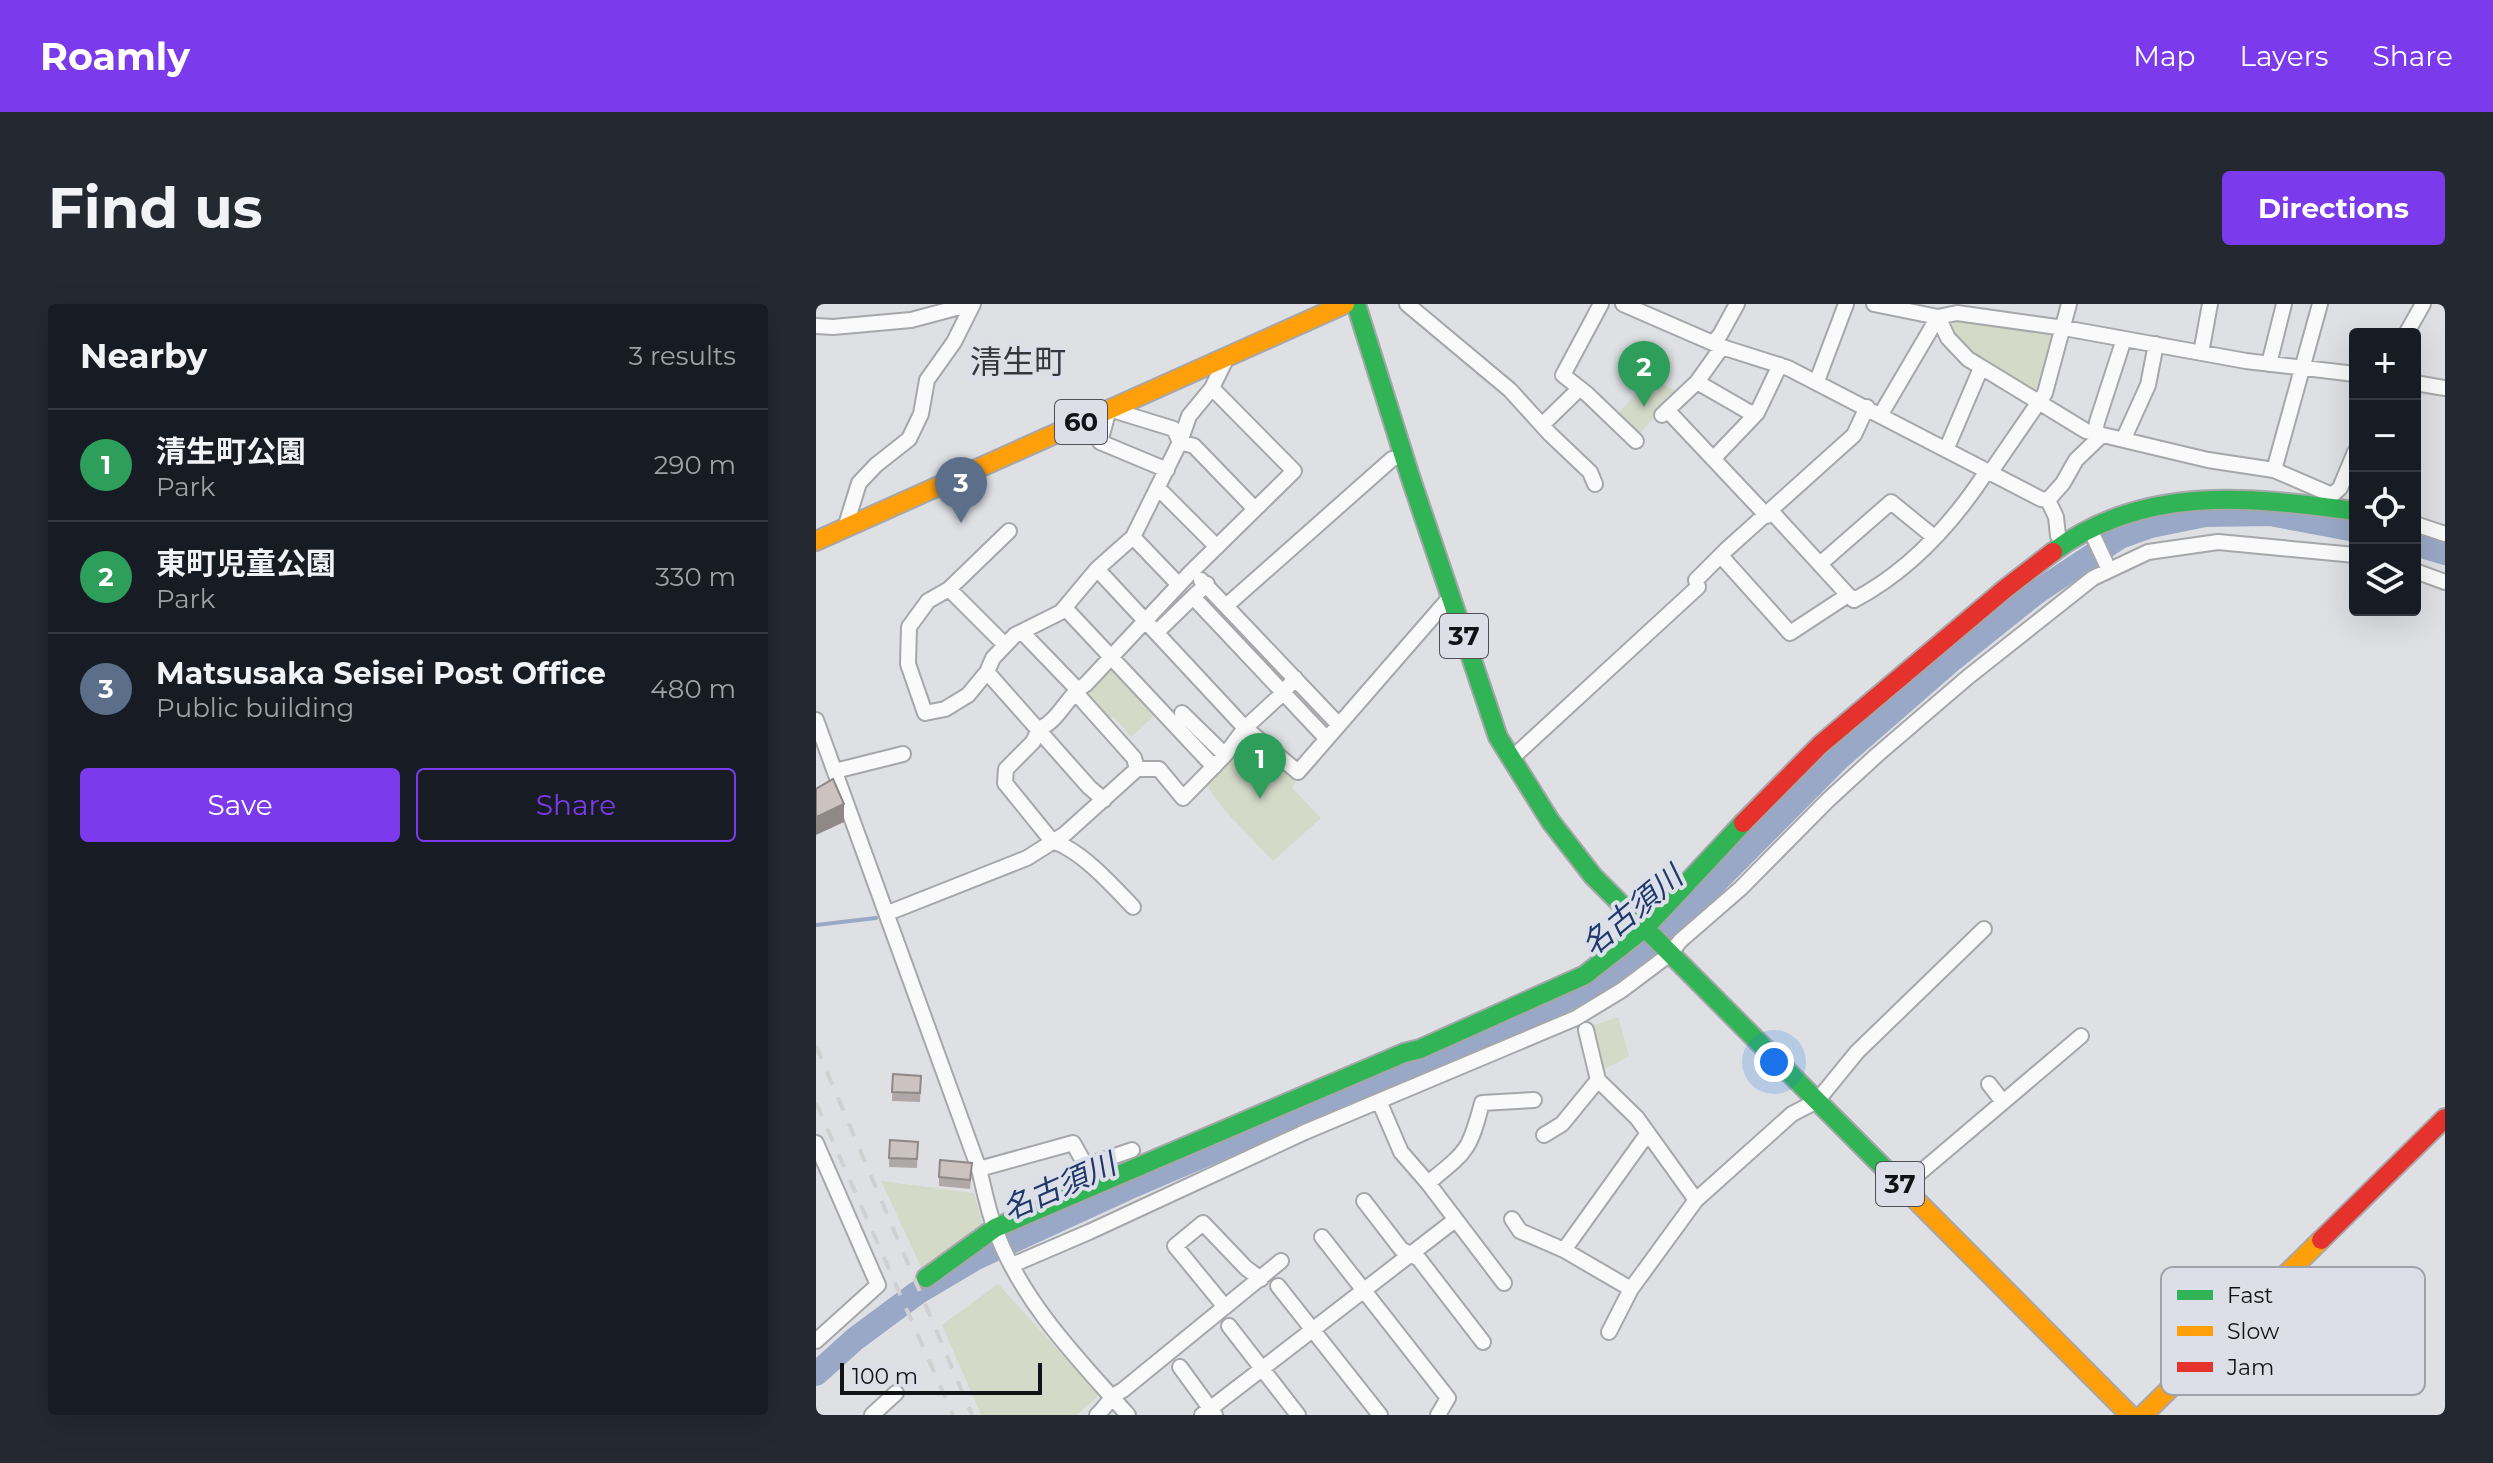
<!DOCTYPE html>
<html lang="en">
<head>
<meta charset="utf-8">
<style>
	:root { --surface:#171b24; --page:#242831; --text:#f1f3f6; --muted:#9ea1a6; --line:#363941; --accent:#7c3aed }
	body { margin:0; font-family:Montserrat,"Noto Sans JP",sans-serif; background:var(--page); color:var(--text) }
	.controls { position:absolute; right:24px; top:24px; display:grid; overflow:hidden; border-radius:8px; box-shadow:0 8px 32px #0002 }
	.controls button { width:72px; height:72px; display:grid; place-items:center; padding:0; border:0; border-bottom:2px solid var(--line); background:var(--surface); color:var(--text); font:40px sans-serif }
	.scale { position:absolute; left:24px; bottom:20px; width:202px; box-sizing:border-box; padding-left:8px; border:4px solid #121316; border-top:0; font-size:22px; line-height:28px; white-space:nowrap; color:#121316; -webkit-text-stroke:6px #dcdfe7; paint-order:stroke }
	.you { position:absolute; left:958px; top:758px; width:28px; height:28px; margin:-20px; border:6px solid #fff; border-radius:50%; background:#1a73e8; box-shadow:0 0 0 12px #1a73e833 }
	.badge { display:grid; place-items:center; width:52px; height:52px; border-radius:50%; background:var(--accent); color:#fff; font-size:26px; font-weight:700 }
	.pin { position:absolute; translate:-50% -66px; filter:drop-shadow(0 2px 4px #0008) }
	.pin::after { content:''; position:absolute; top:42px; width:28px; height:24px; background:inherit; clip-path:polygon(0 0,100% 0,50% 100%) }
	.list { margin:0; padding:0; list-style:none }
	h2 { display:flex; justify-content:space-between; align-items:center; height:104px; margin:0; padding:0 32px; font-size:34px }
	h2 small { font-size:26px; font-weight:400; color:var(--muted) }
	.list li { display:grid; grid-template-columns:52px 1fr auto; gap:24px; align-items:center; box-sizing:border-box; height:112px; padding:0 32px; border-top:2px solid var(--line) }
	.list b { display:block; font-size:30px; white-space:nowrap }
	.list p { margin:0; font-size:26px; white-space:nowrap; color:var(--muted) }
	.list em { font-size:26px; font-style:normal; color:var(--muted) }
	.actions { display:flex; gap:16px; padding:24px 32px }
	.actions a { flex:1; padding:18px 0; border:2px solid var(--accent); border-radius:8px; text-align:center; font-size:28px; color:var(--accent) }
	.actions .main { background:var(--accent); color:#fff }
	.icon { flex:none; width:44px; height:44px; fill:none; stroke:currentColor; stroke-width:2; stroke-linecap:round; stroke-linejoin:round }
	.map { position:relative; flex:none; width:1629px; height:1111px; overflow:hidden; border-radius:8px }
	header { display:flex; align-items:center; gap:48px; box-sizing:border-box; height:112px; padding:0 40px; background:var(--accent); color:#fff }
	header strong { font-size:38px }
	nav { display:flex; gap:44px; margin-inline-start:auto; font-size:28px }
	.intro { display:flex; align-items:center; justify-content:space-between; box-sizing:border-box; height:192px; padding:0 48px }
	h1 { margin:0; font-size:56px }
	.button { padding:20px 36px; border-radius:8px; background:var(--accent); color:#fff; font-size:28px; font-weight:700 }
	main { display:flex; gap:48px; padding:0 48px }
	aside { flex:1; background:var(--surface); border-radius:8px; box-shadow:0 8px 32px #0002 }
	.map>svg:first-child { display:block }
	.green { fill:#d4d9c8 }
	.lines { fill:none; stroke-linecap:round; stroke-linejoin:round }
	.stream { stroke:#99a8c6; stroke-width:4 }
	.river { stroke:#99a8c6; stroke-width:24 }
	.street-casing { stroke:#a6a7aa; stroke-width:18 }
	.fast-casing { stroke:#a6a7aa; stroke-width:22 }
	.slow-casing { stroke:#a6a7aa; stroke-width:22 }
	.jam-casing { stroke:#a6a7aa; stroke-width:22 }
	.street { stroke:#fafafb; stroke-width:14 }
	.fast { stroke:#30b455; stroke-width:18 }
	.slow { stroke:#ff9f0a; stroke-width:18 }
	.jam { stroke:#e5322d; stroke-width:18 }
	.rail { stroke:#d0d0d1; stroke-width:4; stroke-dasharray:14 14; stroke-linecap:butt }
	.wall { fill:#afa8a6 }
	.shaded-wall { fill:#8f8887 }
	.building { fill:#ccc3c1; stroke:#8f8887; stroke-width:2 }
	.labels { text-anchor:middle; stroke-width:8; stroke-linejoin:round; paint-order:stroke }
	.shield { fill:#dcdfe7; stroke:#4f5055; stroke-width:2 }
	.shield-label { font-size:26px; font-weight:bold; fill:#121316 }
	.water-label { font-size:30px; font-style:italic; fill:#1e386c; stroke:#dcdfe7 }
	.quarter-label { font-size:32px; fill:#33363c; stroke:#dcdfe7 }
	.key { fill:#dcdfe7; stroke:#9fa2a8; stroke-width:2 }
	.key-label { font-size:22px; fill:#121316 }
</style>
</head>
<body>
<header>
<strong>Roamly</strong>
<nav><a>Map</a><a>Layers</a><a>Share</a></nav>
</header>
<div class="intro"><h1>Find us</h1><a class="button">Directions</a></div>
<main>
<aside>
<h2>Nearby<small>3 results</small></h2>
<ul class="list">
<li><span class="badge" style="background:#2e9e5b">1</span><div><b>清生町公園</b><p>Park</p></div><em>290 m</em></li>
<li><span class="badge" style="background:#2e9e5b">2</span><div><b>東町児童公園</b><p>Park</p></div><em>330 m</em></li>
<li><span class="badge" style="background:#5c6f8a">3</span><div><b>Matsusaka Seisei Post Office</b><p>Public building</p></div><em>480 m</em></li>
</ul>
<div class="actions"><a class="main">Save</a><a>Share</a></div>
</aside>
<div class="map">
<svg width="1629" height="1111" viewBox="0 0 1629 1111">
	<rect width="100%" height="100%" fill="#dfe0e4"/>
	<path class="green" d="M1138,17L1236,28L1239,32L1223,87L1218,89L1156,52L1135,28Z
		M834,74L863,88L819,134L799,113Z
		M292,363L301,368L340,410L315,433L298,413L291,414L268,388Z
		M439,442L480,477L476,484L505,514L457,557L409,507L391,482L425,443Z
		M802,713L813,752L787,766L776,722Z
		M65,877L158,889L167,923L107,967Z
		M182,980L283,1091L261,1111H165L126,1021Z"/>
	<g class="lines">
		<path class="stream" d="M0,621L60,614"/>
		<path class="river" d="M1599,240L1629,249
			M0,1070L39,1035L101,989L160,954L312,884L732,704L768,687L798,669L861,617L1022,455L1137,355L1221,288L1304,233L1335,222L1389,211L1454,210L1539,226"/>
		<g class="street-casing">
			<path id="street" d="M591,0L694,86L734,130L774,168L779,180
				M785,0L747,71L771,90L820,137
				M807,0L906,43L972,64L1225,195L1232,196L1247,179L1260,156L1286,131
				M1058,0L1122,13L1141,9L1248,24L1430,57L1539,70
				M1122,13L1132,34L1152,55L1270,127L1392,156L1458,166L1516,191L1524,184L1539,148
				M0,22L17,23L95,16L155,0
				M1590,30L1607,0
				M897,39L904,31L921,0
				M1385,49L1394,0
				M1453,60L1468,0
				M1001,77L1030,0
				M881,78L933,108L941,109
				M1599,79L1629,84
				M852,107L951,212
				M1065,110L1122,13
				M846,111L881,78L906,43
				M726,121L763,85
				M1279,130L1281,118L1308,35
				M1308,134L1332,81L1340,40
				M1130,146L1165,64
				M897,155L941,109L964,61
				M351,166L284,138L293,105L358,125L364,138L378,142L439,205
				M1458,166L1504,0
				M1174,169L1229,89L1253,0
				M342,184L401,243
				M1232,196L1240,213L1242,232L1249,238
				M955,207L1032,291
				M1599,220L1629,230
				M29,224L43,179L60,161L93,135L105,110L111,76L138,38L157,0
				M1274,225L1293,266
				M193,227L133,285L112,297L93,323L92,360L109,409L129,405L152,391L171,368L177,354L199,331L245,308L281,265L317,233L364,138L373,112L396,84
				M317,233L363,281
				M905,252L974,329L1032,291L1038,296C1093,267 1137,219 1171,167
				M1004,260L1075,198L1118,233
				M281,265L429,424L467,389L479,374
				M1599,267L1629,278
				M385,276L522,420
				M391,280L377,293L510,434
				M133,285L189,341
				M410,302L576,155L588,152
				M249,304L398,463
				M206,328L261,385
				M341,328L377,293
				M171,368L273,483L288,496
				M260,389L318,454L321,465
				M366,409L409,451
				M0,416L163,865C168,885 172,906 179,925C206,998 261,1054 312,1111
				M695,455L882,283L880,276L910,246L1038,131L1051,103
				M19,467L87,450
				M317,603C296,581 265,546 236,537L189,479L190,465L217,438L223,425C244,416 251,391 270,380L374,269L478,167L396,84L411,53
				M72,609L211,554L249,530L321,465H343L367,494L409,451L429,424L482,468L635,292
				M770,726L782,776
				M1173,780L1187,798
				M563,797L585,848L612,879L688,979
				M728,831L746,820L782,776L821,814L880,896
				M0,839L62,981L0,1037
				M163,865L257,839L270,862L316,846
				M612,879C651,847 653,848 666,799L718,796
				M1087,883L1265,732
				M548,897L585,945L603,955L667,1038
				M696,915L704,927L748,946L815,985
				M506,933L632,1094L622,1111
				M748,946L832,829
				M196,961L273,928L489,828L760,714L806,686L854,650L864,637L925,584L1012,496L1061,451L1152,373L1277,274L1332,248L1402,238L1539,251
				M462,982L564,1111
				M409,1003L359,942L387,919L430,964L445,975
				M413,1022L482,1111
				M793,1028L815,985L880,896L976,810L1001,797L1041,748L1168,625
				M364,1063L399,1111
				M56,1111L80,1089
				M281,1111C291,1102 294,1092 307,1086L465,957
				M386,1111L639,916"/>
		</g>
		<g class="fast-casing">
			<path id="fast" d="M540,0L594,172L682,433L735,518L777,572L1071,867
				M1237,248C1327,180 1434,193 1539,207
				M110,974L179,924L588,749L604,745L769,671L829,624L927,519"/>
		</g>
		<g class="slow-casing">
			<path id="slow" d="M0,237L529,0
				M1071,867L1314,1111
				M1327,1111L1505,936"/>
		</g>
		<g class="jam-casing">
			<path id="jam" d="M927,519L1004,441L1189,285L1237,248
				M1505,936L1629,814"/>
		</g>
		<use href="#street" class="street"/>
		<use href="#fast" class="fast"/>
		<use href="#slow" class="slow"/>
		<use href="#jam" class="jam"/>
		<path class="rail" d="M0,742L156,1111
			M0,799L137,1111"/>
	</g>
	<path class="wall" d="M77,770L105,772L104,798L76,797Z
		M74,836L102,838L101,864L73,863Z
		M156,868L154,885L123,882V873Z"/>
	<path class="shaded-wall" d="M28,500V518L0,531V513Z"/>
	<path class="building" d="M17,475L28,500L0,513V485Z
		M77,770L105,772L104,789L76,788Z
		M74,836L102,838L101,855L73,854Z
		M124,856L156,859L154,876L123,873Z"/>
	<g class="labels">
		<g class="shield">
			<rect x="239" y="96" width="52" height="44" rx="6"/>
			<rect x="624" y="310" width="48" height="44" rx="6"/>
			<rect x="1060" y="858" width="48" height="44" rx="6"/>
		</g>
		<g class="shield-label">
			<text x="265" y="127">60</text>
			<text x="648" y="341">37</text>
			<text x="1084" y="889">37</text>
		</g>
		<g class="water-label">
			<text transform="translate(816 607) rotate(-40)" y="10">名古須川</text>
			<text transform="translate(243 883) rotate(-24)" y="10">名古須川</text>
		</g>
		<g class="quarter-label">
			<text x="202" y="69">清生町</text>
		</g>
	</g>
	<rect x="1345" y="963" width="264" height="128" rx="12" class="key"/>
	<rect x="1361" y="986" width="36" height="10" fill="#30b455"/>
	<rect x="1361" y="1022" width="36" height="10" fill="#ff9f0a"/>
	<rect x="1361" y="1058" width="36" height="10" fill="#e5322d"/>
	<g class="key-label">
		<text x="1411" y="999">Fast</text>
		<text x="1411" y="1035">Slow</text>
		<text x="1411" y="1071">Jam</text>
	</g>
</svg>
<div class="controls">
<button>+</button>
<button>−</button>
<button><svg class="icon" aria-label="locate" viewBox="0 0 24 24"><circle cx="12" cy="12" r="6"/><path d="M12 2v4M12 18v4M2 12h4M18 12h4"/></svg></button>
<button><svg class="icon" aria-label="layers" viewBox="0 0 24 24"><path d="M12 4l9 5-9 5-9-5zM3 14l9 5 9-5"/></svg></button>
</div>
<div class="scale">100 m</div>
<div class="you"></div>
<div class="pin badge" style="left:444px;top:495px;background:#2e9e5b">1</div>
<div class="pin badge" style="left:828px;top:103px;background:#2e9e5b">2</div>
<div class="pin badge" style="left:145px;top:219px;background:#5c6f8a">3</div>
</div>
</main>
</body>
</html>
